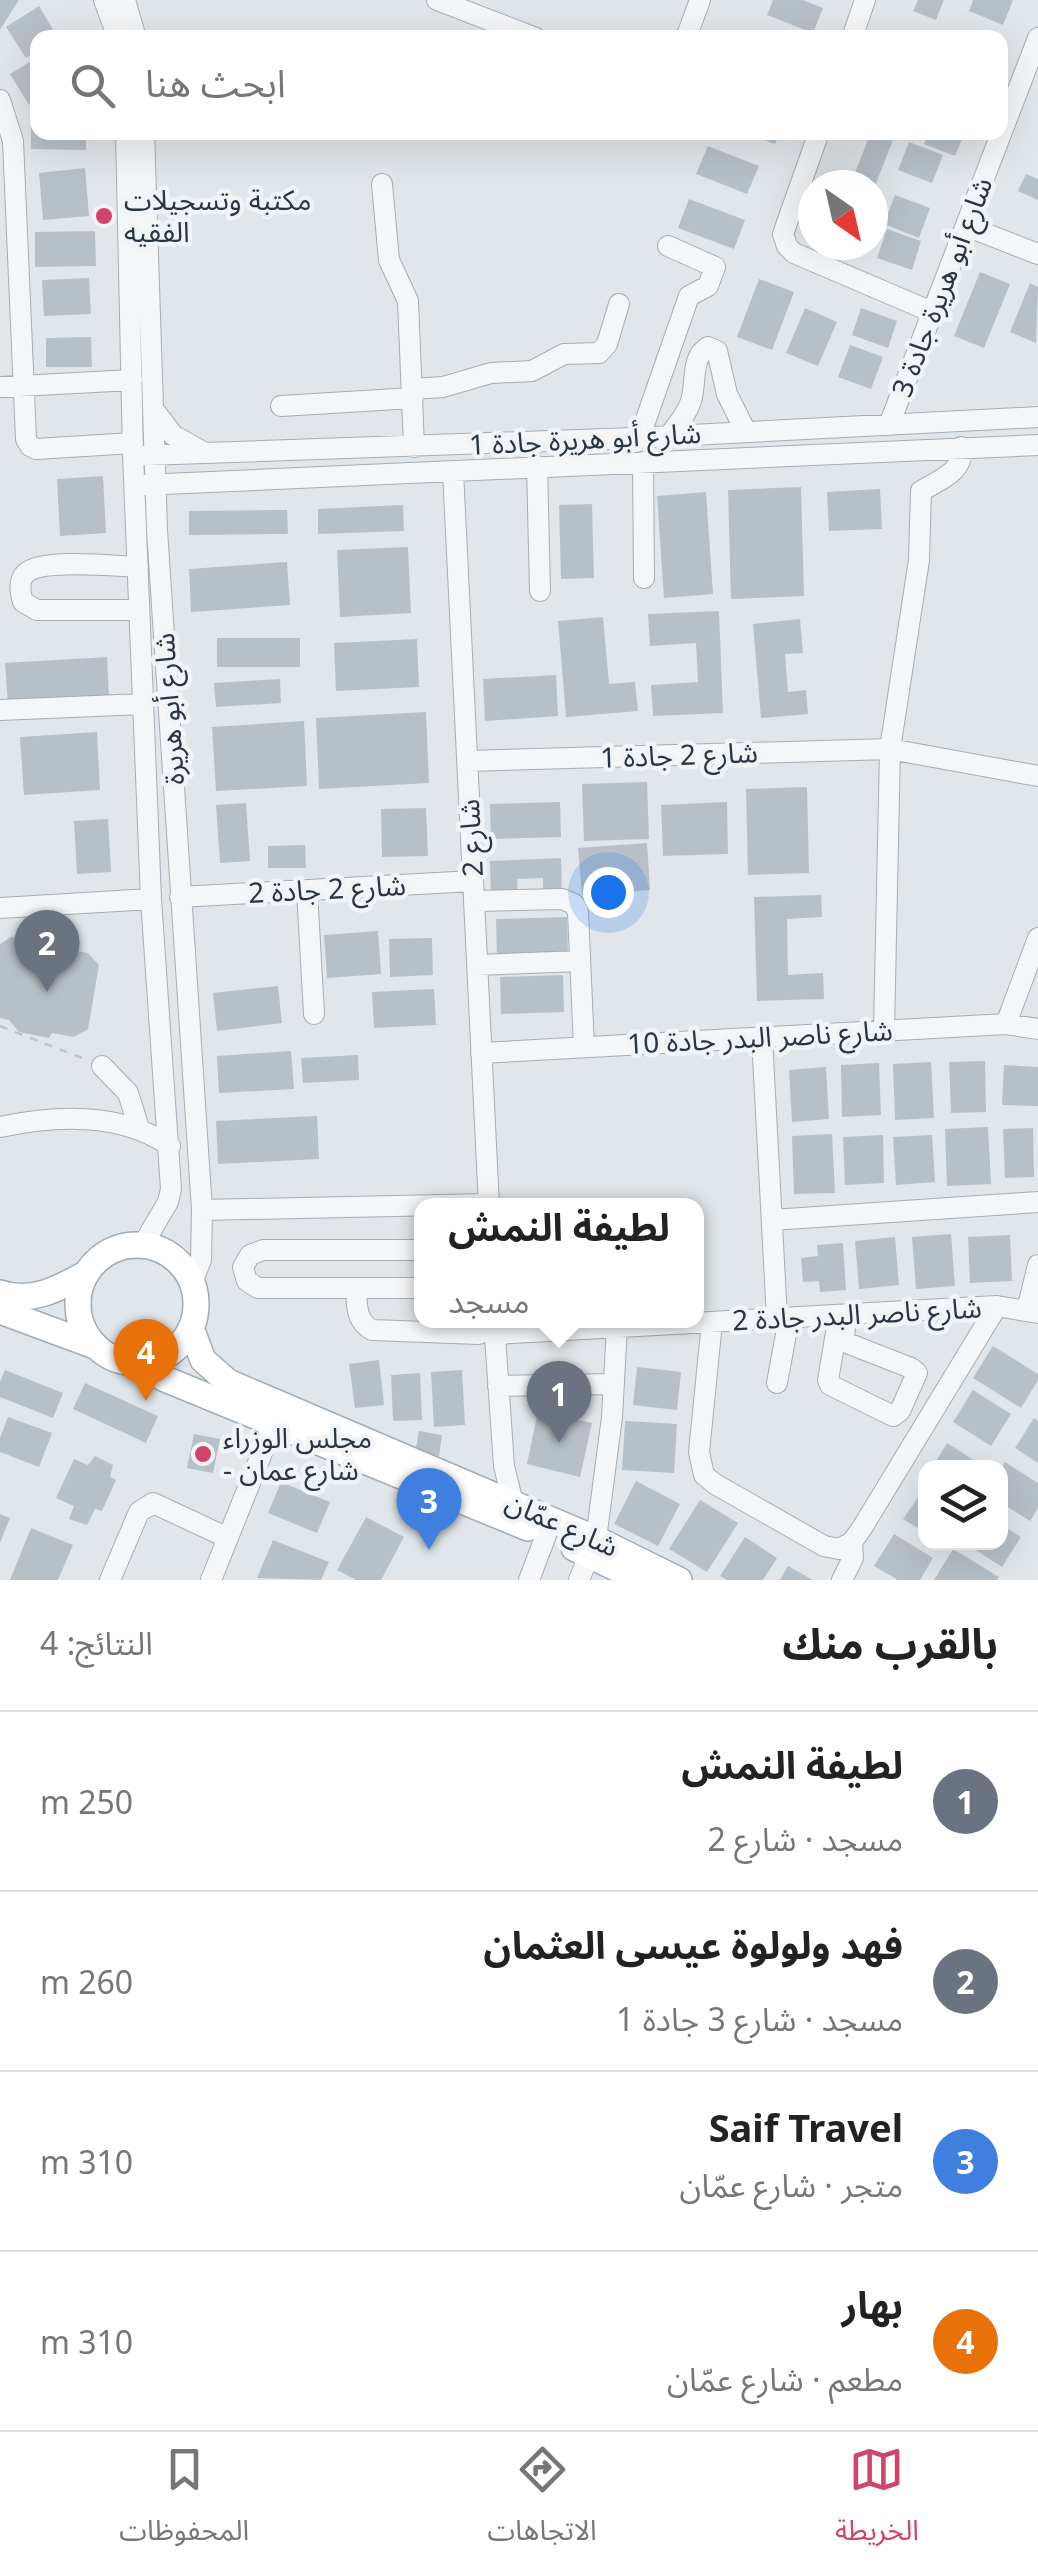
<!DOCTYPE html>
<html lang="ar">
<head>
<meta charset="utf-8">
<style>
	:root { --surface:#fff; --page:#f2f2f2; --text:#222; --muted:#767676; --line:#e0e0e0; --accent:#d2446b }
	body { margin:0; font-family:"Noto Sans","Noto Sans Arabic",sans-serif; background:var(--page); color:var(--text); direction:rtl }
	.controls { position:absolute; right:30px; bottom:30px; display:grid; overflow:hidden; border-radius:20px; box-shadow:0 10px 40px #0002 }
	.controls button { width:90px; height:90px; display:grid; place-items:center; padding:0; border:0; border-bottom:2px solid var(--line); background:var(--surface); color:var(--text); font:50px sans-serif }
	.compass { position:absolute; left:798px; top:170px; width:90px; height:90px; border-radius:50%; background:var(--surface); box-shadow:0 10px 40px #0002; rotate:146deg }
	.you { position:absolute; left:608px; top:892px; width:35px; height:35px; margin:-25px; border:8px solid #fff; border-radius:50%; background:#1a73e8; box-shadow:0 0 0 15px #1a73e833 }
	.badge { display:grid; place-items:center; width:65px; height:65px; border-radius:50%; background:var(--accent); color:#fff; font-size:32px; font-weight:700 }
	.pin { position:absolute; translate:-50% -82px; filter:drop-shadow(0 2px 5px #0008) }
	.pin::after { content:''; position:absolute; top:52px; width:35px; height:30px; background:inherit; clip-path:polygon(0 0,100% 0,50% 100%) }
	.popup { position:absolute; left:414px; top:1198px; width:290px; height:130px; box-sizing:border-box; display:grid; place-content:center; border-radius:20px; background:var(--surface); filter:drop-shadow(0 2px 8px #0005); font-size:32px; white-space:nowrap; color:var(--muted) }
	.popup b { font-size:38px; color:var(--text) }
	.popup::after { content:''; position:absolute; left:50%; top:100%; margin-left:-20px; border:20px solid transparent; border-top-color:var(--surface) }
	.list { margin:0; padding:0; list-style:none }
	h2 { display:flex; justify-content:space-between; align-items:center; height:130px; margin:0; padding:0 40px; font-size:42px }
	h2 small { font-size:32px; font-weight:400; color:var(--muted) }
	.list li { display:grid; grid-template-columns:65px 1fr auto; gap:30px; align-items:center; box-sizing:border-box; height:180px; padding:0 40px; border-top:2px solid var(--line) }
	.list b { display:block; font-size:38px; white-space:nowrap }
	.list p { margin:0; font-size:32px; white-space:nowrap; color:var(--muted) }
	.list em { font-size:32px; font-style:normal; color:var(--muted) }
	.icon { flex:none; width:55px; height:55px; fill:none; stroke:currentColor; stroke-width:2; stroke-linecap:round; stroke-linejoin:round }
	.map { position:relative; flex:none; width:1038px; height:1580px; overflow:hidden; direction:ltr }
	.search { position:absolute; background:var(--surface); box-shadow:0 10px 40px #0002; left:30px; right:30px; top:30px; height:110px; display:flex; align-items:center; gap:25px; box-sizing:border-box; padding:0 35px; border-radius:20px; color:var(--muted); font-size:38px }
	.sheet { height:850px; background:var(--surface) }
	nav { display:flex; justify-content:space-around; align-items:center; box-sizing:border-box; height:140px; border-top:2px solid var(--line); background:var(--surface); font-size:28px; color:var(--muted) }
	nav a { display:grid; justify-items:center; gap:5px }
	nav .on { color:var(--accent) }
	.map>svg:first-child { display:block }
	.building { fill:#b8c0c7 }
	.lines { fill:none; stroke-linecap:round; stroke-linejoin:round }
	.minor-casing { stroke:#a6adb4; stroke-width:22 }
	.major-casing { stroke:#a0acb6; stroke-width:28 }
	.path { stroke:#bfc4c9; stroke-width:2.5; stroke-dasharray:8 8; stroke-linecap:butt }
	.minor { stroke:#f4f6f8; stroke-width:20 }
	.major { stroke:#fff; stroke-width:25 }
	.poi-dot { fill:#d2446b; stroke:#f1f4f7; stroke-width:4 }
	.labels { text-anchor:middle; stroke-width:9; stroke-linejoin:round; paint-order:stroke }
	.poi-label { font-size:28px; fill:#293542; stroke:#f1f4f7; text-anchor:start }
	.street-label { font-size:28px; fill:#293542; stroke:#f1f4f7 }
</style>
</head>
<body>
<div class="map">
<svg width="1038" height="1580" viewBox="0 0 1038 1580">
	<rect width="100%" height="100%" fill="#e1e6ea"/>
	<path class="building" d="M0,0H19L0,30Z
		M773,0H803L823,8L813,33L767,15Z
		M918,0H944L936,20L913,11Z
		M973,0H1013L1003,25L969,11Z
		M39,6L58,38H38V51L26,58L6,27Z
		M38,57V100L29,105L10,74Z
		M31,115H38V132H86V150L31,149Z
		M744,132H780L775,144Z
		M871,132H896L875,186L853,178Z
		M929,132H965L955,156L924,144Z
		M909,142L943,155L932,183L898,170Z
		M708,146L759,166L747,194L696,174Z
		M85,168L89,216L43,220L39,173Z
		M1026,174L1038,179V200L1018,191Z
		M895,195L930,208L919,238L884,224Z
		M689,199L745,220L734,249L678,228Z
		M887,229L921,241L912,270L877,258Z
		M95,231L96,266L35,267V232Z
		M980,272L1010,284L984,348L954,336Z
		M89,278L91,314L44,316L42,280Z
		M759,279L794,292L772,350L737,337Z
		M1030,283L1038,287L1036,343L1010,332Z
		M805,308L837,322L818,366L786,353Z
		M861,308L897,321L888,348L852,335Z
		M91,337L92,367H46V338Z
		M850,345L883,357L871,389L838,377Z
		M103,476L106,533L60,536L57,479Z
		M801,487L804,596L731,599L728,490Z
		M880,489L882,529L829,531L827,492Z
		M706,492L713,594L664,598L657,496Z
		M592,504L594,578L561,579L559,505Z
		M403,505L404,531L318,534V509Z
		M287,510L288,534L189,535V511Z
		M408,547L411,613L340,617L337,550Z
		M287,562L290,605L191,612L189,569Z
		M719,611L723,713L653,716L651,685L698,682L696,643L650,646L648,614Z
		M603,617L609,684L635,682L638,711L566,717L558,621Z
		M800,619L803,653L785,654L788,692L806,690L808,714L761,718L753,624Z
		M217,638H300V667H217Z
		M417,639L419,687L336,691L334,643Z
		M107,657L109,698L8,704L5,663Z
		M556,675L558,716L485,721L483,679Z
		M280,679L281,703L216,707L214,683Z
		M426,712L429,783L319,789L316,718Z
		M304,721L307,786L216,791L212,727Z
		M97,732L100,790L24,795L20,737Z
		M647,782L649,839L584,841L582,784Z
		M807,787L809,873L748,875L746,789Z
		M560,802L561,837L491,839L490,804Z
		M727,802L728,854L663,856L661,805Z
		M246,803L250,861L220,863L216,805Z
		M426,808L428,856L382,857L381,809Z
		M108,819L111,872L77,874L74,821Z
		M647,843L650,890L582,895L578,848Z
		M305,845L306,868H268V846Z
		M561,858L562,894L543,895V878L517,879L518,896L491,897L490,861Z
		M821,895L822,917L787,919L788,975L823,973L824,999L757,1001L754,897Z
		M567,917L568,955L497,957L496,919Z
		M378,931L381,974L327,978L324,935Z
		M11,937L88,953L99,965L88,1029L74,1037L52,1033L49,1038L19,1032L9,1020L0,1018V944Z
		M432,938L433,975L390,977L389,939Z
		M563,975L564,1012L501,1014L500,977Z
		M278,986L282,1023L217,1031L213,993Z
		M434,989L436,1025L374,1028L372,992Z
		M291,1051L294,1089L219,1093L217,1056Z
		M358,1055L359,1080L303,1083L301,1058Z
		M985,1061L986,1112L951,1113L949,1062Z
		M931,1062L934,1118L895,1120L893,1064Z
		M879,1063L881,1115L842,1117L841,1065Z
		M1004,1065L1038,1067V1106L1002,1105Z
		M826,1067L829,1119L792,1122L789,1070Z
		M317,1116L319,1159L218,1164L216,1121Z
		M988,1127L991,1184L947,1186L945,1129Z
		M1033,1128L1034,1177L1005,1178L1003,1129Z
		M832,1134L835,1193L794,1194L792,1136Z
		M883,1135L884,1183L845,1185L843,1137Z
		M932,1135L935,1182L896,1185L893,1137Z
		M951,1234L955,1286L916,1289L912,1237Z
		M1010,1235L1012,1281L970,1283L968,1237Z
		M895,1237L899,1285L859,1289L855,1241Z
		M843,1243L846,1290L820,1292L819,1281L803,1282L801,1258L818,1256L817,1245Z
		M993,1346L1038,1374V1380L1021,1408L973,1378Z
		M379,1360L384,1405L355,1408L349,1364Z
		M637,1367L681,1372L677,1410L633,1405Z
		M5,1370L63,1393L53,1418L0,1397V1382Z
		M462,1370L465,1425L434,1427L431,1372Z
		M420,1373L422,1420L393,1421L391,1375Z
		M85,1383L158,1416L146,1443L73,1409Z
		M973,1390L1011,1414L991,1446L953,1422Z
		M538,1411L592,1423L580,1477L527,1464Z
		M8,1417L52,1433L39,1467L0,1452V1438Z
		M1034,1418L1038,1421V1463L1015,1448Z
		M625,1421L677,1424L674,1473L622,1470Z
		M419,1431L442,1435L439,1456L415,1453Z
		M194,1434L220,1439L213,1473L187,1468Z
		M947,1443L986,1468H932Z
		M95,1456L113,1465L110,1477L116,1480L102,1511L95,1509L87,1525L69,1519L74,1506L56,1498L74,1459L88,1465Z
		M1005,1462L1038,1483V1508L1030,1521L1000,1502V1470Z
		M636,1481L680,1504L658,1546L614,1524Z
		M281,1482L330,1502L317,1533L268,1513Z
		M926,1486V1533L903,1519Z
		M700,1500L738,1523L707,1572L669,1549Z
		M0,1514L10,1518L0,1543Z
		M366,1517L404,1537L381,1580H356L337,1570Z
		M1000,1524L1021,1537L1002,1567L963,1542H1000Z
		M31,1528L73,1545L58,1580H10Z
		M894,1534L933,1558L920,1580H898L874,1566Z
		M745,1537L777,1558L763,1580H727L720,1576Z
		M273,1540L329,1562L321,1580L257,1578Z
		M953,1549L999,1577L997,1580H934Z
		M788,1566L813,1580H780Z"/>
	<g class="lines">
		<g class="minor-casing">
			<path id="minor" d="M104,0L118,38
				M125,0L136,38
				M437,0L536,38
				M686,38L700,0
				M852,38L865,0
				M0,100L13,141L26,439L30,446L36,449L133,443
				M126,132L133,454L151,899L171,1189L168,1202L142,1246
				M144,132L157,530L202,1210L201,1260L192,1283
				M819,132L783,234L787,246L794,253L932,312
				M382,184L389,260L408,301L414,447
				M966,226L1038,254
				M0,387L132,380
				M412,389L443,387L491,373L532,371L564,354L599,353L607,344L619,304
				M281,406L413,398
				M154,410L173,435L203,452
				M889,425L1038,38
				M669,436C677,425 687,414 691,401C697,382 690,358 708,347L717,351L727,394L746,432
				M634,438L645,422L689,296L708,286L715,267L668,246
				M146,455L634,438L1038,417
				M643,462L644,578
				M537,466L540,591
				M453,471L489,1206
				M142,485L1038,445
				M138,567C115,566 43,558 26,573C18,580 20,592 23,602L37,610H139
				M0,710L143,704
				M467,761L890,749L1038,776
				M307,891L314,1014
				M180,897L473,881
				M474,901L562,899L574,904L578,912L584,1047
				M0,908L151,899
				M477,965L580,961
				M1006,1024L1038,938
				M884,1030L890,749L919,560L921,491C939,480 965,472 961,447
				M762,1038L777,1318
				M481,1053L1006,1024L1038,1029
				M102,1066L128,1093L139,1128
				M0,1127C56,1115 121,1112 170,1146
				M202,1210L489,1204
				M772,1220L1038,1202
				M422,1250H263L250,1255L243,1267L247,1281L258,1288H422
				M356,1290C357,1306 356,1321 372,1330L479,1334
				M1027,1310L1038,1265
				M839,1315L828,1380L830,1385L893,1416L900,1411L917,1373L911,1368L847,1343L844,1339L846,1314
				M494,1322L504,1466L513,1503
				M712,1322L699,1452L704,1475L715,1484L824,1546L839,1549L852,1542L862,1528L997,1306
				M495,1334L997,1306L1038,1313
				M777,1383L789,1318
				M498,1386L614,1384
				M596,1539L612,1417L617,1327
				M110,1580L139,1512L153,1503L228,1538
				M211,1580L274,1423
				M529,1580L546,1535
				M579,1580L589,1555
				M842,1580L853,1558L852,1542"/>
		</g>
		<g class="major-casing">
			<path id="major" d="M78 1304a59 59 0 1 1 118 0a59 59 0 1 1-118 0Z
				M0,1293C32,1304 60,1288 87,1273
				M0,1311L95,1346
				M191,1328L203,1360L228,1382L596,1539L679,1580
				M136,1363L165,1379L528,1528
				M574,1548L641,1580"/>
		</g>
		<path class="path" d="M0,1026L87,1060"/>
		<use href="#minor" class="minor"/>
		<use href="#major" class="major"/>
	</g>
	<g class="poi-dot">
		<circle cx="104" cy="216" r="10"/>
		<circle cx="203" cy="1454" r="10"/>
	</g>
	<g class="labels">
		<g class="poi-label">
			<text x="124" y="210">مكتبة وتسجيلات<tspan x="124" dy="32">الفقيه</tspan></text>
			<text x="223" y="1448">مجلس الوزراء<tspan x="223" dy="32">- شارع عمان</tspan></text>
		</g>
		<g class="street-label">
			<text transform="translate(942 287) rotate(-69)" y="10">شارع أبو هريرة جادة 3</text>
			<text transform="translate(585 439) rotate(-3)" y="10">شارع أبو هريرة جادة 1</text>
			<text transform="translate(169 709) rotate(-94)" y="10">شارع أبو هريرة</text>
			<text transform="translate(679 755) rotate(-2)" y="10">شارع 2 جادة 1</text>
			<text transform="translate(471 838) rotate(-93)" y="10">شارع 2</text>
			<text transform="translate(327 889) rotate(-3)" y="10">شارع 2 جادة 2</text>
			<text transform="translate(760 1037) rotate(-3)" y="10">شارع ناصر البدر جادة 10</text>
			<text transform="translate(857 1314) rotate(-3)" y="10">شارع ناصر البدر جادة 2</text>
			<text transform="translate(562 1524) rotate(24)" y="10">شارع عمّان</text>
		</g>
	</g>
</svg>
<div class="controls">
<button><svg class="icon" aria-label="layers" viewBox="0 0 24 24"><path d="M12 4l9 5-9 5-9-5zM3 14l9 5 9-5"/></svg></button>
</div>
<svg class="compass" viewBox="-18 -18 36 36"><path d="M0-13l5 13h-10z" fill="#e53935"/><path d="M0 13l5-13h-10z" fill="#767676"/></svg>
<div class="you"></div>
<div class="pin badge" style="left:559px;top:1443px;background:#6b7280">1</div>
<div class="popup"><b>لطيفة النمش</b>مسجد</div>
<div class="pin badge" style="left:47px;top:992px;background:#6b7280">2</div>
<div class="pin badge" style="left:429px;top:1550px;background:#3f7fe0">3</div>
<div class="pin badge" style="left:146px;top:1401px;background:#e8710a">4</div>
<div class="search"><svg class="icon" aria-label="search" viewBox="0 0 24 24"><circle cx="10" cy="10" r="6"/><path d="M15 15l6 6"/></svg>ابحث هنا</div>
</div>
<section class="sheet">
<h2>بالقرب منك<small>النتائج: 4</small></h2>
<ul class="list">
<li><span class="badge" style="background:#6b7280">1</span><div><b>لطيفة النمش</b><p>مسجد · شارع 2</p></div><em>250 m</em></li>
<li><span class="badge" style="background:#6b7280">2</span><div><b>فهد ولولوة عيسى العثمان</b><p>مسجد · شارع 3 جادة 1</p></div><em>260 m</em></li>
<li><span class="badge" style="background:#3f7fe0">3</span><div><b>Saif Travel</b><p>متجر · شارع عمّان</p></div><em>310 m</em></li>
<li><span class="badge" style="background:#e8710a">4</span><div><b>بهار</b><p>مطعم · شارع عمّان</p></div><em>310 m</em></li>
</ul>
</section>
<nav>
<a class="on"><svg class="icon" aria-label="map" viewBox="0 0 24 24"><path d="M3 6l6-2 6 2 6-2v14l-6 2-6-2-6 2zM9 4v14M15 6v14"/></svg>الخريطة</a>
<a><svg class="icon" aria-label="directions" viewBox="0 0 24 24"><path d="M12 3l9 9-9 9-9-9zM9 14v-3h6M13 9l2 2-2 2"/></svg>الاتجاهات</a>
<a><svg class="icon" aria-label="saved" viewBox="0 0 24 24"><path d="M7 4h10v16l-5-4-5 4z"/></svg>المحفوظات</a>
</nav>
</body>
</html>
